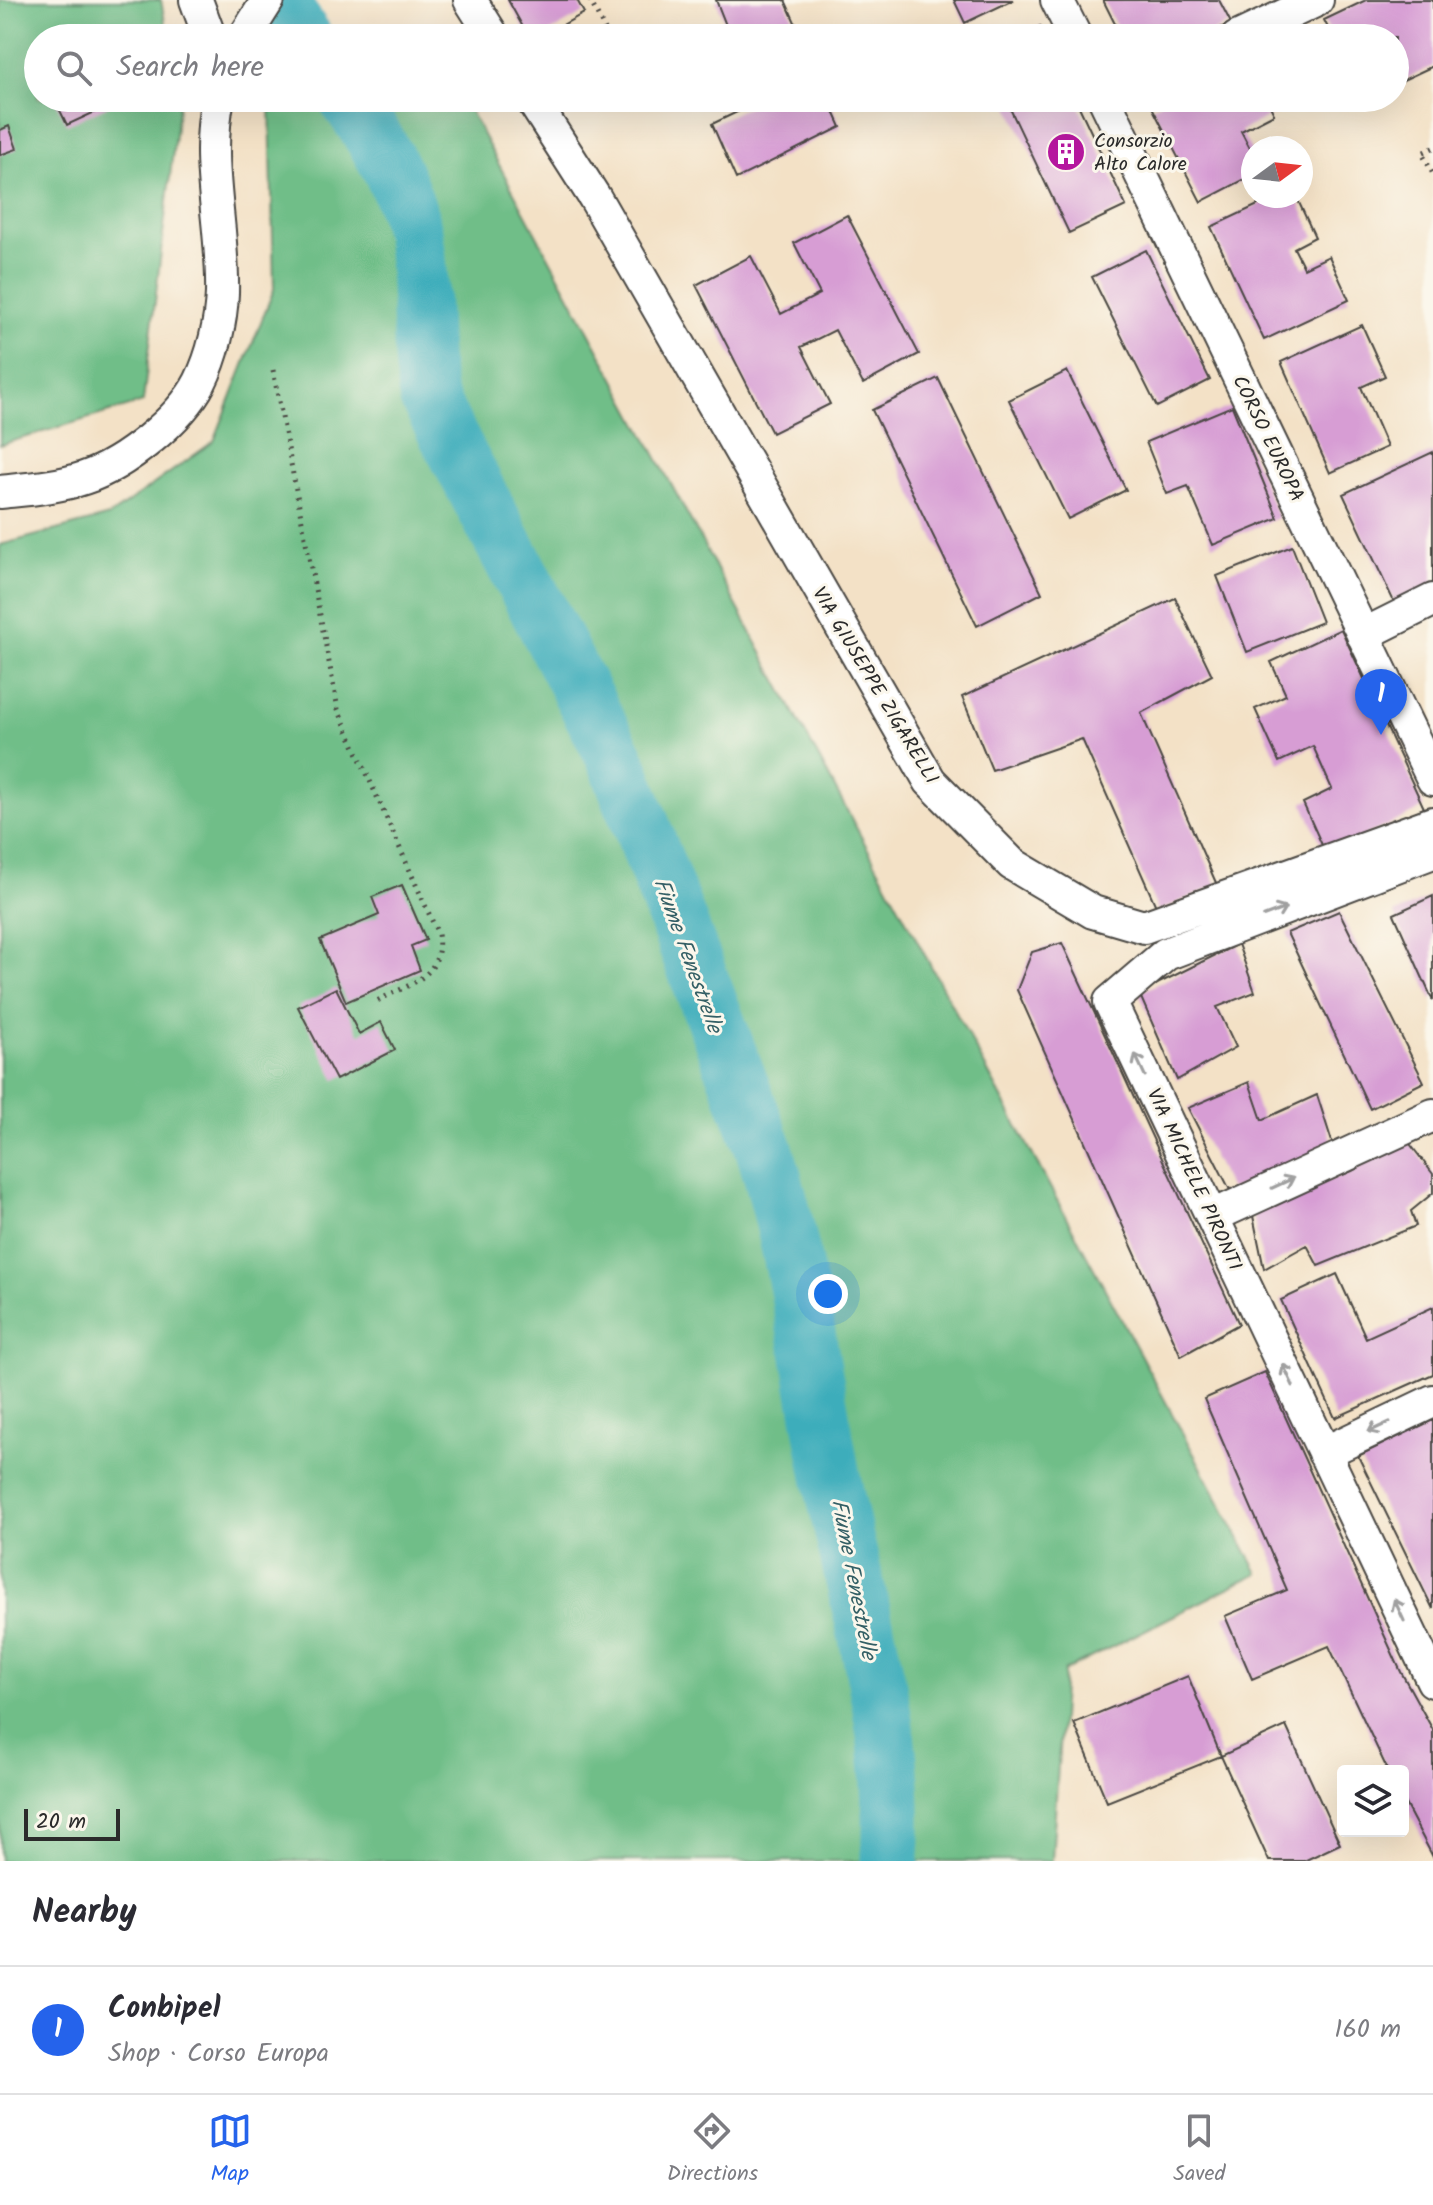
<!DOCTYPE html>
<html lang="en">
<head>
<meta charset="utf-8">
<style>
	:root { --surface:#fff; --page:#f7f7f7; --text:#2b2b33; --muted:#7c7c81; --line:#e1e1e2; --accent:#2563eb }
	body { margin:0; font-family:Kalam,sans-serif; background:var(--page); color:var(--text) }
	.controls { position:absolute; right:24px; bottom:24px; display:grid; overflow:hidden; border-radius:8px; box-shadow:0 8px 32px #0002 }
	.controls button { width:72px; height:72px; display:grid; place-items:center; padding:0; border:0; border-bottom:2px solid var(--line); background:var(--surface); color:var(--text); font:40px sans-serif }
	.compass { position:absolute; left:1241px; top:136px; width:72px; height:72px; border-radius:50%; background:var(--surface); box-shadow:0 8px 32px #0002; rotate:75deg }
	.scale { position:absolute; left:24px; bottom:20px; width:96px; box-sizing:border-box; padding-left:8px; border:4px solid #2b2b2b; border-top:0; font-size:22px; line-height:28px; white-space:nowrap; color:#2b2b2b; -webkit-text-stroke:6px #fbf7ec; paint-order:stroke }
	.you { position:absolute; left:828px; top:1294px; width:28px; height:28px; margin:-20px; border:6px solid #fff; border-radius:50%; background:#1a73e8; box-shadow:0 0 0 12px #1a73e833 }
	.badge { display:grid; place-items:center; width:52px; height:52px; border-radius:50%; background:var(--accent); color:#fff; font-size:26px; font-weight:700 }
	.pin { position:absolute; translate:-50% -66px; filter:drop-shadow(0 2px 4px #0008) }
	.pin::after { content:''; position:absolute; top:42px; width:28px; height:24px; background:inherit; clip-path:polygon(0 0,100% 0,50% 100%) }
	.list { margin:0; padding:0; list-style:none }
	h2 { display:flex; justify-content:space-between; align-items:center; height:104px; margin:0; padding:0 32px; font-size:34px }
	h2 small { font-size:26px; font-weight:400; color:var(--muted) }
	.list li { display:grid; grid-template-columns:52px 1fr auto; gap:24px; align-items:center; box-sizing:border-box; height:128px; padding:0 32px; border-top:2px solid var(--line) }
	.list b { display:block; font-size:30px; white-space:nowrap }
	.list p { margin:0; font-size:26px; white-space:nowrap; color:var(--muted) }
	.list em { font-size:26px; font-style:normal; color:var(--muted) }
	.icon { flex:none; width:44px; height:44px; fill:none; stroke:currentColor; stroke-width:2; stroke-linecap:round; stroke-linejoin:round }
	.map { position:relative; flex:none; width:1433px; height:1861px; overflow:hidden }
	.search { position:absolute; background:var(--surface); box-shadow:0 8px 32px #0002; left:24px; right:24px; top:24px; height:88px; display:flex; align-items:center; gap:20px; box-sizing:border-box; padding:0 28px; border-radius:44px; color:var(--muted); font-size:30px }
	.sheet { height:232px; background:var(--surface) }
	nav { display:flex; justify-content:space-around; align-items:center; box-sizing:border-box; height:112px; border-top:2px solid var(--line); background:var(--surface); font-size:22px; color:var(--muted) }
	nav a { display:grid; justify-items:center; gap:4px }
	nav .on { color:var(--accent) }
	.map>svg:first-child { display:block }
	.forest { fill:#6fbe88; stroke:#4d745a; stroke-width:2 }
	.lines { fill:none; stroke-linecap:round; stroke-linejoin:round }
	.river { stroke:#3eadbb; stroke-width:58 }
	.building { fill:#d79dd4 }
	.minor-casing { stroke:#494642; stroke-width:36 }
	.path { stroke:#494642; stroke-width:5; stroke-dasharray:2 6; stroke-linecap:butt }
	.minor { stroke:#fff; stroke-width:32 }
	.oneway { stroke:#a0a0a0 }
	.labels { text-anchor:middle; stroke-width:6; stroke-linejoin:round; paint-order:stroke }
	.poi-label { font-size:20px; fill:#2b2b2b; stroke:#fbf7ec; text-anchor:start }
	.street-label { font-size:20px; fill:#2b2b2b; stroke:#fbf7ec }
	.water-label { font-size:22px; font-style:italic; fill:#335f65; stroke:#fbf7ec }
</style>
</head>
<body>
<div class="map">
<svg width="1433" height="1861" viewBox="0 0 1433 1861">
	<rect width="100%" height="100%" fill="#fbf7ec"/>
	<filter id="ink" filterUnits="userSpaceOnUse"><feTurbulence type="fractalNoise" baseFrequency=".0125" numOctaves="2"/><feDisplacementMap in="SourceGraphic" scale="16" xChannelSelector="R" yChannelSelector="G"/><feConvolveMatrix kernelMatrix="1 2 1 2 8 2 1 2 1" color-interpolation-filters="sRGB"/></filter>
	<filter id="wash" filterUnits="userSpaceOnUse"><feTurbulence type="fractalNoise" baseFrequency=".006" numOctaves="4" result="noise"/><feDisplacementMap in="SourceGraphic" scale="32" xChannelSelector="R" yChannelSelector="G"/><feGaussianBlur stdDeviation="1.8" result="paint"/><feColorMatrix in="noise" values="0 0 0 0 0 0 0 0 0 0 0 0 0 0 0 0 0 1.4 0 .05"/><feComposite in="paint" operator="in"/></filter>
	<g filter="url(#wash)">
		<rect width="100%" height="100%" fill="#f3e1c6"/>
		<path class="forest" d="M0,0H161L168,38H38V98L179,101L143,402L0,445Z
			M275,98H463L1258,1573L1064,1671L1052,1861H0V545L109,516L214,441L274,289L270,101Z"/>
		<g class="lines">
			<path class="river" d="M278,0L304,38
				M347,98C381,145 411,196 417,255C423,303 418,349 428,397L616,759L764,1148C798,1256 811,1369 832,1479C856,1603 901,1733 890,1861"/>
		</g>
		<g id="blocks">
			<path class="building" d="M508,0H577L584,13L539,38H529Z
				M716,0H785L802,38H731Z
				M954,0H1013L965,23Z
				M1103,0H1219L1231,23L1199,38H1122Z
				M1366,0H1433V66L1395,84V38H1333L1324,20Z
				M1040,26L1046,38H1015Z
				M54,98H104L108,106L67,125Z
				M756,98H828L841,127L736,179L712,124L758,102Z
				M1005,98H1075L1126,206L1069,233Z
				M1169,98H1266L1274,114L1241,131L1253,154V175L1201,202L1152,107Z
				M9,126L17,149L0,155V130Z
				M1277,196H1296L1315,237L1294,248L1304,268L1329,256L1349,300L1264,340L1211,227Z
				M847,215L919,354L863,384L835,330L801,347L830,404L772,433L696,285L751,256L781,314L820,294L794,243Z
				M1146,250L1210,380L1157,407L1092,277Z
				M1362,325L1385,376L1361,387L1387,447L1330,473L1281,362Z
				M1067,371L1126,490L1068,519L1009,400Z
				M938,378L1042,593L977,626L872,410Z
				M1232,406L1278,518L1213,545L1188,486L1167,494L1146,442Z
				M1433,452V586L1395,604L1343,494Z
				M1292,546L1322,622L1247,652L1217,576Z
				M1175,598L1212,675L1141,713L1217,885L1158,911L1082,739L992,770L962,697Z
				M1341,629L1424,808L1326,854L1303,803L1332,789L1313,746L1279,762L1255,709L1286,695L1271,662Z
				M402,885L426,940L411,946L420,970L346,1002L320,940L379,915L372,897Z
				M1433,896V1001L1394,914Z
				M1339,911L1424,1082L1370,1109L1287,933Z
				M1062,943L1239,1324L1181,1356L1017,990L1032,952Z
				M1238,944L1255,992L1217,1007L1236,1047L1177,1080L1139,993Z
				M336,988L359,1034L381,1022L395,1050L336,1080L298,1007Z
				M1249,1082L1262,1120L1317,1095L1333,1145L1230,1190L1188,1108Z
				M1407,1140L1433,1174V1193L1411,1211L1416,1226L1318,1266L1307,1245L1264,1269L1252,1211L1352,1171Z
				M1337,1274L1366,1338L1433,1307V1374L1335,1418L1281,1300Z
				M1265,1372L1401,1672L1433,1730V1857L1403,1800V1771H1388L1329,1646L1252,1679L1225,1616L1287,1590L1204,1399Z
				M1433,1420V1609L1358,1456Z
				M1188,1676L1221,1756L1107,1802L1074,1723Z
				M1286,1726L1340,1844L1304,1861H1269L1221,1756Z"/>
		</g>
	</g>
	<g filter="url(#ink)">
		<use href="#blocks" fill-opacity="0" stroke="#494642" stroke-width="2"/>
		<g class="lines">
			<g class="minor-casing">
				<path id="minor" d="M196,0L210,38
					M470,0L494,38
					M1057,0L1076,38
					M244,38L268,0
					M1237,38L1317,0
					M531,98L595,198L930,781L1012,864L1093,912L1144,927L1433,823
					M1104,98L1433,779
					M0,492C28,489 58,487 84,478C124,465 181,419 200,382C213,356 221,322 222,293C224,227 204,164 218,98
					M1363,635L1433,600
					M1433,852L1166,954L1110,1002L1433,1681
					M1213,1216L1433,1115
					M1324,1453L1433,1401"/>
			</g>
			<path class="path" d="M590,0L609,38
				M1433,148L1422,153L1433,174
				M273,370L338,709L438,934C444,978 410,983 377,1001"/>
			<use href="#minor" class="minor"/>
		</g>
		<defs><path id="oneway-shaft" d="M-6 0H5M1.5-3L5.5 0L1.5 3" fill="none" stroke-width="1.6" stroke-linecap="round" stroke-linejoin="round" transform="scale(2)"/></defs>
		<g class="oneway">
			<use href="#oneway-shaft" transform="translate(1275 912) rotate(-21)"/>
			<use href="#oneway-shaft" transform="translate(1140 1065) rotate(-115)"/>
			<use href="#oneway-shaft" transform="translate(1283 1183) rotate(-25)"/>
			<use href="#oneway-shaft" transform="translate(1288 1375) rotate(-115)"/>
			<use href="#oneway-shaft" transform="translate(1379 1427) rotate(155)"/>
			<use href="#oneway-shaft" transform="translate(1399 1610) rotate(-115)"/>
		</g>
	</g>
	<defs>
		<g id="building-disc" transform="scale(2)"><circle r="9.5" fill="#b5179e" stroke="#fbf7ec"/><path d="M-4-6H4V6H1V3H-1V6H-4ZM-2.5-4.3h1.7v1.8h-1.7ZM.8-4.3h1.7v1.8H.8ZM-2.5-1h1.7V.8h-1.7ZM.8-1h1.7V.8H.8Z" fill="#fff"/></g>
	</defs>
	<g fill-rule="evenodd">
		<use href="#building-disc" x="1066" y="152"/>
	</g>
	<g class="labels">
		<g class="poi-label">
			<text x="1094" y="147">Consorzio<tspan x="1094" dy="23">Alto Calore</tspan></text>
		</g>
		<g class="street-label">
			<text transform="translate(1269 438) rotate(64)" y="7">CORSO EUROPA</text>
			<text transform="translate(876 685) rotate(59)" y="7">VIA GIUSEPPE ZIGARELLI</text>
			<text transform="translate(1195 1179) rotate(65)" y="7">VIA MICHELE PIRONTI</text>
		</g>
		<g class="water-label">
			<text transform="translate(689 955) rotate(70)" y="8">Fiume Fenestrelle</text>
			<text transform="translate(855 1579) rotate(79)" y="8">Fiume Fenestrelle</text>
		</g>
	</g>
</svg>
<div class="controls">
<button><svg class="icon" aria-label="layers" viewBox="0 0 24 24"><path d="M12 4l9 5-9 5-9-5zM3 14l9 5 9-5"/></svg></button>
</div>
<svg class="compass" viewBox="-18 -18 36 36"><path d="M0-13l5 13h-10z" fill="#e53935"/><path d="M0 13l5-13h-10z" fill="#7c7c81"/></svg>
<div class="scale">20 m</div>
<div class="you"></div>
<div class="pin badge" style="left:1381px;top:735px">1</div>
<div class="search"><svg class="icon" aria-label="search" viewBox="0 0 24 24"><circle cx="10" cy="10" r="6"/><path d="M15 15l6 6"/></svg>Search here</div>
</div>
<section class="sheet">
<h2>Nearby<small></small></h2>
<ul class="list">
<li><span class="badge">1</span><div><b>Conbipel</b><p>Shop · Corso Europa</p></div><em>160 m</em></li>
</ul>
</section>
<nav>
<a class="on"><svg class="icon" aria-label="map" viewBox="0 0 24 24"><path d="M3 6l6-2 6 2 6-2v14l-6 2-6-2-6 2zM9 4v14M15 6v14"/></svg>Map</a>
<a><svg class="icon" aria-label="directions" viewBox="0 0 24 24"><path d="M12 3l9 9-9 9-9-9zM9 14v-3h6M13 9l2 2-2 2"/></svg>Directions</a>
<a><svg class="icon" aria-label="saved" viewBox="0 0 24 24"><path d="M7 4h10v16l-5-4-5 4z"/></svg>Saved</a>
</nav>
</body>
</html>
